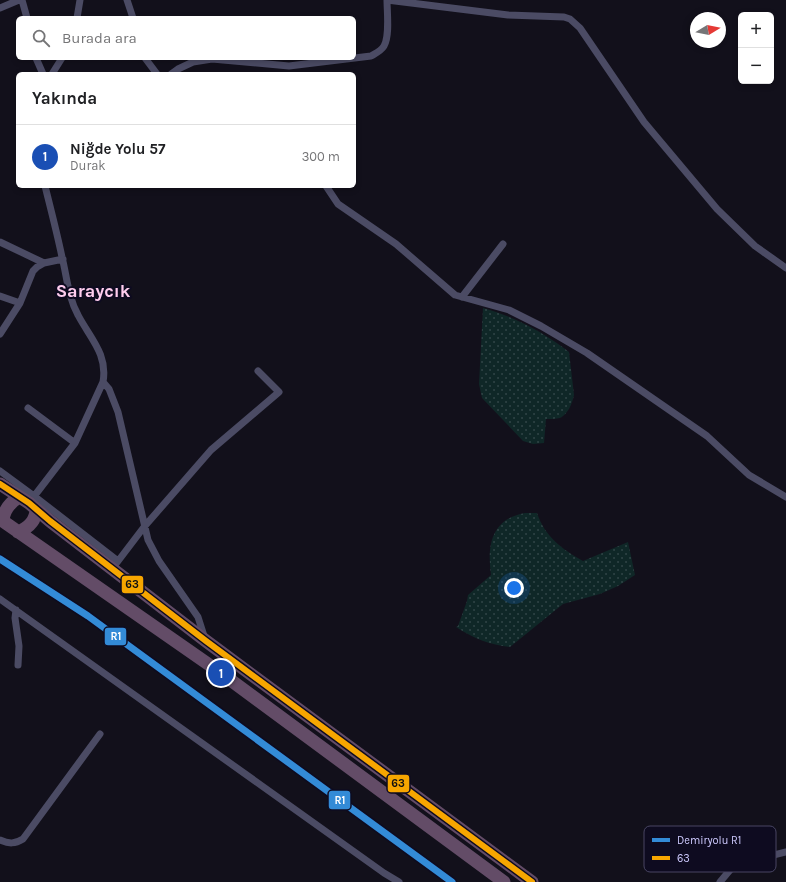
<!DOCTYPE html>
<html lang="tr">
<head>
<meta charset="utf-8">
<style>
	:root { --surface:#fff; --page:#f2f2f2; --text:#202124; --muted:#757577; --line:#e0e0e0; --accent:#8d8aaf }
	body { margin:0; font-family:Karla,sans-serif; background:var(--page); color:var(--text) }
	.controls { position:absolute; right:12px; top:12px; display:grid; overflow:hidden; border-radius:6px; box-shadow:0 2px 6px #0003 }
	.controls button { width:36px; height:36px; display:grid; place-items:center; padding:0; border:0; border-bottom:1px solid var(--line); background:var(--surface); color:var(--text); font:20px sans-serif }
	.compass { position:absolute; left:690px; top:12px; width:36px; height:36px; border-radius:50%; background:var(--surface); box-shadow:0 2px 6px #0003; rotate:80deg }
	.you { position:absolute; left:514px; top:588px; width:14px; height:14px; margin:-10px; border:3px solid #fff; border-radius:50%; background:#1a73e8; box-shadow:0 0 0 6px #1a73e833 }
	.badge { display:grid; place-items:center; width:26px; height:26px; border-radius:50%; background:var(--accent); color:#fff; font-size:13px; font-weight:700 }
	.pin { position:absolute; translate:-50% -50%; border:2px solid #fff; box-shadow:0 1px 4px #0006 }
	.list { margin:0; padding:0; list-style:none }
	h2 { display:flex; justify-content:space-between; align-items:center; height:52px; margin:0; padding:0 16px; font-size:17px }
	h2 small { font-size:13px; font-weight:400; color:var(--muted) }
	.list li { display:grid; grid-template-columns:26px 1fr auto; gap:12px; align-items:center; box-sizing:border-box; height:64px; padding:0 16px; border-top:1px solid var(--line) }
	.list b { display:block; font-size:15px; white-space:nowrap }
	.list p { margin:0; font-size:13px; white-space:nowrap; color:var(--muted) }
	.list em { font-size:13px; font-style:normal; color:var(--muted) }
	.icon { flex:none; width:22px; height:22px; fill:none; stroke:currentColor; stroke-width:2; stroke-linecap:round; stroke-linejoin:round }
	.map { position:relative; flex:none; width:786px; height:882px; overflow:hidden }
	.search { position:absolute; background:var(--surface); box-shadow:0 2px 6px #0003; left:16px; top:16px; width:340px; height:44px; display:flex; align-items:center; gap:10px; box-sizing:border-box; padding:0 14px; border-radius:6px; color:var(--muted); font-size:15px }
	.panel { position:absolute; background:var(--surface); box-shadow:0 2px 6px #0003; left:16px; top:72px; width:340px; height:116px; border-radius:6px }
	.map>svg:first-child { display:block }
	.grass { fill:url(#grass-dots) }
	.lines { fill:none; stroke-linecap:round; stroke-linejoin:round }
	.street { stroke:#4b4b64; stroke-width:7 }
	.highway { stroke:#634c67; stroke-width:13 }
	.bus-1-casing { stroke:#0e0b20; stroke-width:9 }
	.bus-1 { stroke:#f7a600; stroke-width:6 }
	.rail-1-casing { stroke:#0e0b20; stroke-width:10 }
	.rail-1 { stroke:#338bd7; stroke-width:7 }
	.labels { text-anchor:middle; stroke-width:4; stroke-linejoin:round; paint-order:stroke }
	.district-label { font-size:18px; font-weight:bold; fill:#ffcdee; stroke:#0e0b20 }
	.key { fill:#0e0b20; stroke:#484563; stroke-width:1 }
	.key-label { font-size:11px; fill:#cfcbff }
	.line-badge { stroke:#0e0b20; stroke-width:1.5 }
	.badge-label { font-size:11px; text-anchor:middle; font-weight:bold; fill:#fff }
	.pale-badge-label { font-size:11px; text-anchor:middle; font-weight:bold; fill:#111 }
</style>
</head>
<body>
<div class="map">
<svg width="786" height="882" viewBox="0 0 786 882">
	<defs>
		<pattern id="grass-dots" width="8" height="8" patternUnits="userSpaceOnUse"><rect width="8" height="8" fill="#0f2727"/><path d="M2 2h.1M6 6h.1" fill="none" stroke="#314547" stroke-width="1.8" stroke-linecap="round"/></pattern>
	</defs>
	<rect width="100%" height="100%" fill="#12101b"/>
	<path class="grass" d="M483,308C515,317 543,332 569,352L574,395C572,404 568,414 560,418C556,419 550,419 546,419L544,443L533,444L523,441L482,398L479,384Z
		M525,513H537C545,537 562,549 583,561L628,542L635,575L618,586L600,594L563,604L510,647C490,645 473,638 456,627L458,626L467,601L468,595L491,575C487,546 491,519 525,513Z"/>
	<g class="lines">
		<path class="street" d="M22,0L27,18
			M127,0L133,18
			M387,0L508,15L564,17L570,19L580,28L644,122L717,209L755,246L786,268
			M0,8L19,0
			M77,18L80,0
			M36,58L43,74
			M145,58L157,74
			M52,74L62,58
			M171,74L178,69L193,62L212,59L289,66L371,56C376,53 381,51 384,46C390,36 387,12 387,0
			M45,186C51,210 57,233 62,257C67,277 68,297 78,315C90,338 108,354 103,382L109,389L118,412L148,540L159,561L198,617L205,639
			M326,186L338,204L396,244L455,295L509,310L541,326L587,353L707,436L749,475L786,497
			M0,242L44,263
			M0,296L20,303
			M462,297L503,244
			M0,334L20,303L33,271L37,267L44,263L63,259
			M28,408L75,443
			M0,471L34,496L118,561
			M32,499L75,443L103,382
			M112,569L144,527L211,450L279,392L258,371
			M0,599L384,873L399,882
			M16,610L15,618L19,646L18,665
			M0,840C9,844 15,844 23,839L100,734
			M720,882L730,870L742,863L786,852"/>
		<path class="highway" d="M0,484L29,503L50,521L206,641L532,882
			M0,519L221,673L504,882
			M3,520C4,510 11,502 19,497
			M18,532C28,528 36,521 36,509"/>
		<g class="bus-1-casing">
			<path id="bus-1" d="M0,484L29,503L50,521L206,641L532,882"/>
		</g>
		<use href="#bus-1" class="bus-1"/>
		<g class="rail-1-casing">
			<path id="rail-1" d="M0,559L88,616L452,882"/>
		</g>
		<use href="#rail-1" class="rail-1"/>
	</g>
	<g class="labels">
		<g class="district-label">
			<text x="93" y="297">Saraycık</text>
		</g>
	</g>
	<rect x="644" y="826" width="132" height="46" rx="6" class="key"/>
	<rect x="652" y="838" width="18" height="4" fill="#338bd7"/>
	<rect x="652" y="856" width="18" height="4" fill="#f7a600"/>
	<g class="key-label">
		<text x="677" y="844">Demiryolu R1</text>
		<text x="677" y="862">63</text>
	</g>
	<g class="line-badge">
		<rect x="121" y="575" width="23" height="19" rx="4" fill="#f7a600"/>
		<rect x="104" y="627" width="23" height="19" rx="4" fill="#338bd7"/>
		<rect x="387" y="774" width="23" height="19" rx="4" fill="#f7a600"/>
		<rect x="328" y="790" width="23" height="20" rx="4" fill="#338bd7"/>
	</g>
	<g class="badge-label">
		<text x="116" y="640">R1</text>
		<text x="340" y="804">R1</text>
	</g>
	<g class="pale-badge-label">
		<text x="132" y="588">63</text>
		<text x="398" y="787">63</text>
	</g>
</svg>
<div class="controls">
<button>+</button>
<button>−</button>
</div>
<svg class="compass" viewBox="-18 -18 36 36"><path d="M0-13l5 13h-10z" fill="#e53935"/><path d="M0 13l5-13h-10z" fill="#757577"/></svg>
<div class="you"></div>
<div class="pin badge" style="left:221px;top:673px;background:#1a4fb4">1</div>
<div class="search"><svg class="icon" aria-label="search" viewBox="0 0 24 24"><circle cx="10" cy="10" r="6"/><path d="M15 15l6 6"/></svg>Burada ara</div>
<section class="panel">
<h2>Yakında<small></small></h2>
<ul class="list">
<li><span class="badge" style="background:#1a4fb4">1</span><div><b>Niğde Yolu 57</b><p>Durak</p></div><em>300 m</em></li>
</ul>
</section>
</div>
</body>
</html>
